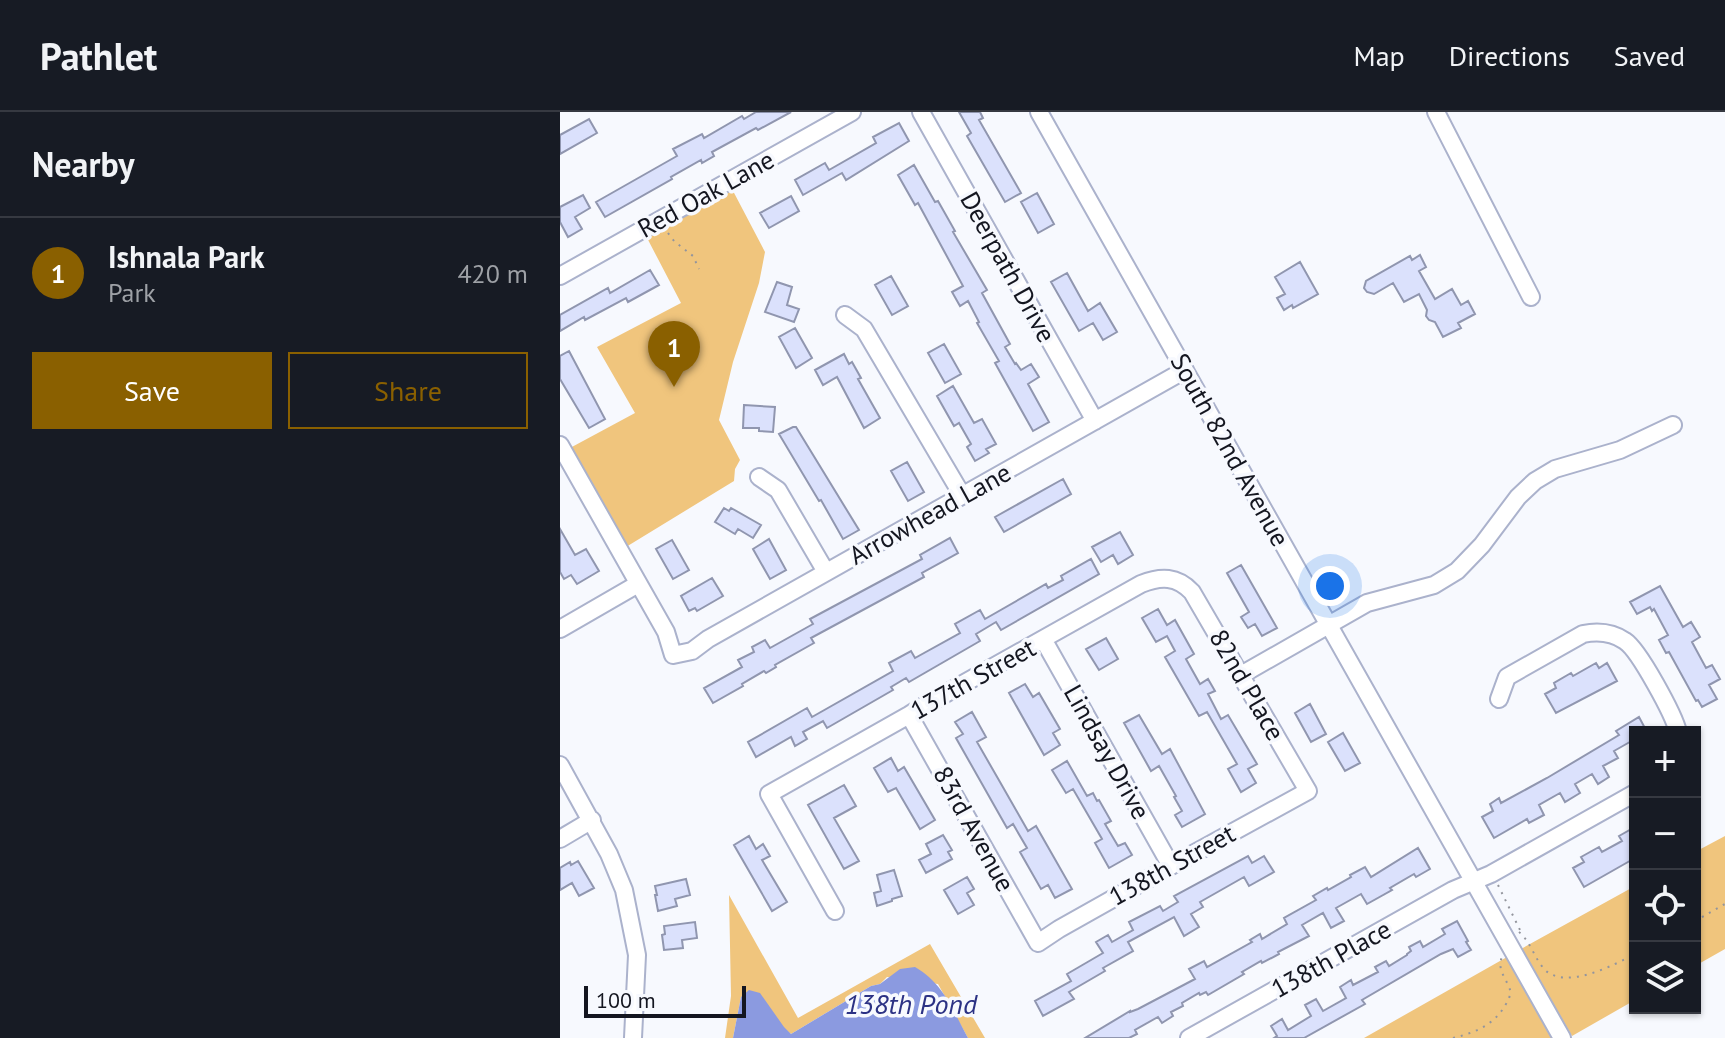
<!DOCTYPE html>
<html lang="en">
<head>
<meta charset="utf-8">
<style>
	:root { --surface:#171b24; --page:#20242c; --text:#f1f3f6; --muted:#9ea1a6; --line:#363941; --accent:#8a6000 }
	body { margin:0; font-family:"PT Sans",sans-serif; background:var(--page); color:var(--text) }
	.controls { position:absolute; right:24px; bottom:24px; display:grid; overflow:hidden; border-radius:0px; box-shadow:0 2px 6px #0004 }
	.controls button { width:72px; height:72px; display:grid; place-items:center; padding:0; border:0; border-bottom:2px solid var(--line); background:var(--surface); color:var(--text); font:40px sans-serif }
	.scale { position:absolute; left:24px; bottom:20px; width:162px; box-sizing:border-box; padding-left:8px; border:4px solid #141620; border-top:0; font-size:22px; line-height:28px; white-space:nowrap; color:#141620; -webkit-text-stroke:6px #f7f9fe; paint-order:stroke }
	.you { position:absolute; left:770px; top:474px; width:28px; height:28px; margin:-20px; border:6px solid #fff; border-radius:50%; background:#1a73e8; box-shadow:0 0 0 12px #1a73e833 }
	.badge { display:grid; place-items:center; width:52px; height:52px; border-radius:50%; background:var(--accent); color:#fff; font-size:26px; font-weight:700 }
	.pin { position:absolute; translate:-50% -66px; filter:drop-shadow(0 2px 4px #0008) }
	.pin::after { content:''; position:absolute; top:42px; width:28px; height:24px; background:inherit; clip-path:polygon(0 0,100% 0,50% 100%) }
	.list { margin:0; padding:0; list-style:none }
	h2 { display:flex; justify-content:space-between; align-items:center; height:104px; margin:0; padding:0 32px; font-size:34px }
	h2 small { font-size:26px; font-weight:400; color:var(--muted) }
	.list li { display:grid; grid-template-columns:52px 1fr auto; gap:24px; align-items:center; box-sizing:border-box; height:112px; padding:0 32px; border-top:2px solid var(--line) }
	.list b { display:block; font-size:30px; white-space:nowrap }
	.list p { margin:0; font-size:26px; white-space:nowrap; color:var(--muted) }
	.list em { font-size:26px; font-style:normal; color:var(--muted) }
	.actions { display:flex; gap:16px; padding:24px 32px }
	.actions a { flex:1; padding:18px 0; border:2px solid var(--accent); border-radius:0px; text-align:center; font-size:28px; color:var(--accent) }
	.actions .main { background:var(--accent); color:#fff }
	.icon { flex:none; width:44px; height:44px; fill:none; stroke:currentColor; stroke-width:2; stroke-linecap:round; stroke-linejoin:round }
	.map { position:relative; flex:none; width:1165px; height:926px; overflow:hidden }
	header { display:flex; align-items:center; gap:48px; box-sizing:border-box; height:112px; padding:0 40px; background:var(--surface); border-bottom:2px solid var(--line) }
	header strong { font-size:38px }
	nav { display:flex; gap:44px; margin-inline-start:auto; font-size:28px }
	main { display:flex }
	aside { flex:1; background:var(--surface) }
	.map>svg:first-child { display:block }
	.green { fill:#f0c57d }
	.water { fill:#8b9ae0 }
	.building { fill:#dbe1fc; stroke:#9096af; stroke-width:2 }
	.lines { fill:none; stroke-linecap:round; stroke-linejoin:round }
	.minor-casing { stroke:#abb2cc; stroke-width:20 }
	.path { stroke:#93959d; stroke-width:2; stroke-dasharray:2 6; stroke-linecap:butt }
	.minor { stroke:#fff; stroke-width:16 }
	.labels { text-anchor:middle; stroke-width:7; stroke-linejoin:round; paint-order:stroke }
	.street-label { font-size:26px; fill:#141620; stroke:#f7f9fe }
	.water-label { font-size:28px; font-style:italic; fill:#2c3284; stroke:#f7f9fe }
</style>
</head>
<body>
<header>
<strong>Pathlet</strong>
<nav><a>Map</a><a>Directions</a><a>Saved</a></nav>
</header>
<main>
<aside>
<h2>Nearby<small></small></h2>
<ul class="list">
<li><span class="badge">1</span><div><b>Ishnala Park</b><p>Park</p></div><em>420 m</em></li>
</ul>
<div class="actions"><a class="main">Save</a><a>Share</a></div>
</aside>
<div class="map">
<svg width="1165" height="926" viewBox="0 0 1165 926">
	<rect width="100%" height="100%" fill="#f7f9fe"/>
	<path class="green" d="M172,77L205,140L199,171L173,250L159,308L180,348L175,357L174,369L66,435L10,336L75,301L37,235L121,191L86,124Z
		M1165,724V837L1135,854V740Z
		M1075,774V888L1012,924L961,837Z
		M169,783L238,906L370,832L425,926H408L378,872L327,865L320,872L311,874L231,922L181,885L173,926H165L171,884Z
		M947,845L993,926H804Z"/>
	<path class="water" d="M355,855C384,872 392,897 408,926H173L181,885L189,878L200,881L224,915L231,922L311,874L320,872L340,857Z"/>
	<path class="building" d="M196,0H231L198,18L196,16L152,40L154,44L142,51L141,48L111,65L112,67L45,105L36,90L117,44L113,37L142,22L144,26L182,4L184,7Z
		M399,0H420L423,6L419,8L461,81L445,90L407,24L411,21Z
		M29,7L37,21L0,42V23Z
		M339,11L349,29L286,68L282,61L243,83L235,68L265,51L269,58L316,31L313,25Z
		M354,53L375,90L378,89L395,119L393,120L427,178L422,181L450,232L445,235L455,252L456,251L461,258L471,252L479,265L468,272L489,310L473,319L435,251L439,249L417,211L419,210L408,189L400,194L392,180L403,174L358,91L355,93L338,63Z
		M477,81L494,112L478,121L461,90Z
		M23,83L30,96L15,105L22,117L8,125L0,110V95Z
		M231,84L239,99L209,116L200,101Z
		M860,143L866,155L859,159L875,187L892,177L901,193L908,189L915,202L898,211L901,216L883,225L875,210L869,208L866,204L867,198L859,182L844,190L833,171L814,182L807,180L804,176L806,169L850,144L852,148Z
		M740,150L758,182L733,196L732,193L724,198L717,186L725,182L715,165Z
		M90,158L99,173L68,190L66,186L25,208L24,205L0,219V203L48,176L50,181Z
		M507,161L528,199L540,191L557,220L543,228L533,211L519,219L491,170Z
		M331,164L348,194L332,203L315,173Z
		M217,170L232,175L227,193L239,197L234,210L205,200Z
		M235,216L252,246L236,256L219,225Z
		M384,232L401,262L385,271L368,241Z
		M9,239L45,307L29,316L0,267V244Z
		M284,242L289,252L292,250L301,266L298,267L320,306L304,316L277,265L263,273L255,258Z
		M393,274L414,311L422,307L436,332L426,337L429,341L415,349L407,335L411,332L399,311L394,314L377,284Z
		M184,293L215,295L213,320L199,319V316H183Z
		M233,315H236L299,418L283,427L261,388L259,389L219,322Z
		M347,350L364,380L348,389L331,359Z
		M503,367L511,382L444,420L435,405Z
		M164,396L169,399L171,396L201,413L193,426L178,417L175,422L155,410Z
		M0,417L15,443L26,437L39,459L17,472L11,463L4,467L0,460Z
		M560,420L573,443L558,452L553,443L541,450L532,435Z
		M390,426L398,441L362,461L364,465L251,526L254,531L215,553L216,555L206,561L204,559L182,572L183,574L153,591L144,576L182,555L178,548L194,540L192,535L205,528L210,536L253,512L250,507L362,447L360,443Z
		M209,427L226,458L210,467L193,437Z
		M112,428L129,458L113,467L96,437Z
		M531,447L539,462L441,518L436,510L416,522L420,529L349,570L346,566L331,575L333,578L267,616L263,609L243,620L247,627L235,634L231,625L196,645L188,630L247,596L252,605L333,559L329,551L351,539L355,546L400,521L395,512L420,498L425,507L486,472L488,476L503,468L501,464Z
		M681,453L717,516L702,524L695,512L688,516L681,505L689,500L667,461Z
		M152,466L163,484L137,499L135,496L129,499L121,484Z
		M1100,474L1123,515L1131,510L1140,525L1132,530L1146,556L1152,553L1160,567L1149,573L1157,587L1142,595L1138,588L1136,589L1109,540L1106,541L1099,528L1108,523L1094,497L1092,499L1090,495L1077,502L1070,490Z
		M598,497L607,513L615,508L634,542L626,547L640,572L648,567L655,579L648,582L661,607L668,603L697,652L688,657L696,671L681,680L668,657L677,652L647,600L639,604L605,545L615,539L607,524L596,530L582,506Z
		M546,526L558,547L539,558L526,537Z
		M1036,551L1039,556L1047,551L1057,569L996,601L985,582L996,576L994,571L1011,561L1013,564Z
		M465,572L473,585L479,581L500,617L493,621L500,633L484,643L449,581Z
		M750,592L766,622L751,630L735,601Z
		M412,600L426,625L417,630L440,670L468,719L476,714L512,777L495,786L488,773L481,777L460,740L467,736L453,712L447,716L396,626L403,622L395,610Z
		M579,603L602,642L610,637L645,702L622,715L615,703L622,699L614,685L616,684L599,654L591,659L564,611Z
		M1079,605L1087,620H1075V627L1054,639L1058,646L1043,654L1049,665L1038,672L1032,662L1015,672L1020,681L1005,690L1000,681L979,693L984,703L969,711L967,707L934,726L922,705L933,699L930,692L939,686L941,691L987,666L1059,623L1056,619Z
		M783,621L800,651L785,659L768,630Z
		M331,646L338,659L344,655L375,708L360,717L336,676L328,680L314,656Z
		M507,649L527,684L533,681L537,689L539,688L551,709L545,712L558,734L565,731L572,743L549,756L535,731L542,727L513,677L506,681L492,658Z
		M284,673L296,694L274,706L299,749L284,757L248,693Z
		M1075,715V746L1024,775L1013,756L1024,750L1021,745L1039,735L1042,740L1062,729L1059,724Z
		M383,723L392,738L388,740L392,747L366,761L359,748L371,742L366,732Z
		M189,724L196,737L203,732L210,744L202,748L227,790L212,799L174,733Z
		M858,736L870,757L856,765L854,762L830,776L832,778L807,792L801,782L776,796L784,809L771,816L763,801L742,813L749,824L718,840L719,842L702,851L701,849L682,860L684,862L648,883L646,880L640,883L639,881L622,891L623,894L611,900L613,904L602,911L598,905L575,918L577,922L569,926H525L570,899V900L578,897L635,867L629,857L644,849L647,855L692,830L690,828L700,822L702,827L727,812L724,806L756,788L753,784L767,776L768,778L791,765L790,763L805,755L811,765Z
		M688,744L692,751L704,744L714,760L689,774L684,765L640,790L643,795L631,802L639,815L624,824L614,805L568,830L573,839L543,856L545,859L509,880L514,887L483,904L475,889L511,869L507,862L543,841L536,830L548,823L552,830L573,818L569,810L600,794L603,799L618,790L614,784Z
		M18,749L34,776L19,784L12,771L0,778V756L10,750L11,753Z
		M334,758L342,784L332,787V789L317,794L314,781L321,779L317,763Z
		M407,765L414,777L407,781L414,793L398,802L384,778Z
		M126,767L130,783L115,787L117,794L98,799L95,783H97L95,774Z
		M897,809L908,829L906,830L911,838L898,845L893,837L881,842L802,888L805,892L744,926H714L717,924L711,914L722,907L728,918L751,904L745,893L756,887L763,899L786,886L780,875L791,868L793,873L818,860L815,855L826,849L829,854L847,843V842L851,839L849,835L860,829L863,835L885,822L882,817Z
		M135,810L137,826L122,828L123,836L104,838L102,823L105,822L104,814Z"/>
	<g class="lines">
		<g class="minor-casing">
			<path id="minor" d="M361,0L535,309
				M479,0L1002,926
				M876,0L971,185
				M0,164L292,0
				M285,203L304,217L402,383
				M0,333L106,520L113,543L132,539L148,527L625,258
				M199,365L218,378L266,460
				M0,517L78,472
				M483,527L611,754
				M681,563L807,491L874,473L897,459L922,433L958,385L975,369L995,357L1060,338L1113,313
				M939,587L947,565L1023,522C1038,519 1052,520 1065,529C1079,538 1114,603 1118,620
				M0,653L49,742L64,778L77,843L73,926
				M0,727L32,708
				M275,799L209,682L349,603L360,596L581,472C601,464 617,464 632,480L748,679L611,754L499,817L478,831L349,603
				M629,926L893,778L931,762L1075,681"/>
		</g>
		<path class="path" d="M108,121L114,129L133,144L139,157
			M938,773L960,818
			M1135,809L1165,792
			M959,820C970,829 974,845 984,857C1005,879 1054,853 1075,842
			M893,926C921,919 940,910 951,881C948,868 936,858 942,845"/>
		<use href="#minor" class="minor"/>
	</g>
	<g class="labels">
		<g class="street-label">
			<text transform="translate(146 82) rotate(-29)" y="9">Red Oak Lane</text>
			<text transform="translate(448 155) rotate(61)" y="9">Deerpath Drive</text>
			<text transform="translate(670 338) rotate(61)" y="9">South 82nd Avenue</text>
			<text transform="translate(370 402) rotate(-29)" y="9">Arrowhead Lane</text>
			<text transform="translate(413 567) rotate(-29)" y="9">137th Street</text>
			<text transform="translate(687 573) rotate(60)" y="9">82nd Place</text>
			<text transform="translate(547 640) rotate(61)" y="9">Lindsay Drive</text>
			<text transform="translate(414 717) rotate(61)" y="9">83rd Avenue</text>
			<text transform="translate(612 753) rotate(-29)" y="9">138th Street</text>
			<text transform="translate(771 847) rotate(-29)" y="9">138th Place</text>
		</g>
		<g class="water-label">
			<text x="351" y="902">138th Pond</text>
		</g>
	</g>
</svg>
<div class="controls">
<button>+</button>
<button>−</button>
<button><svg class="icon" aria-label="locate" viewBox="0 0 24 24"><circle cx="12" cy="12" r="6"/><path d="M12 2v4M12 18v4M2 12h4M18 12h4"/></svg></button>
<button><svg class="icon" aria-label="layers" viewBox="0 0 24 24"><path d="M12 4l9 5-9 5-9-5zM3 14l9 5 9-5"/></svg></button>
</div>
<div class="scale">100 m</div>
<div class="you"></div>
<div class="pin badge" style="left:114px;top:275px">1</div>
</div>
</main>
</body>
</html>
